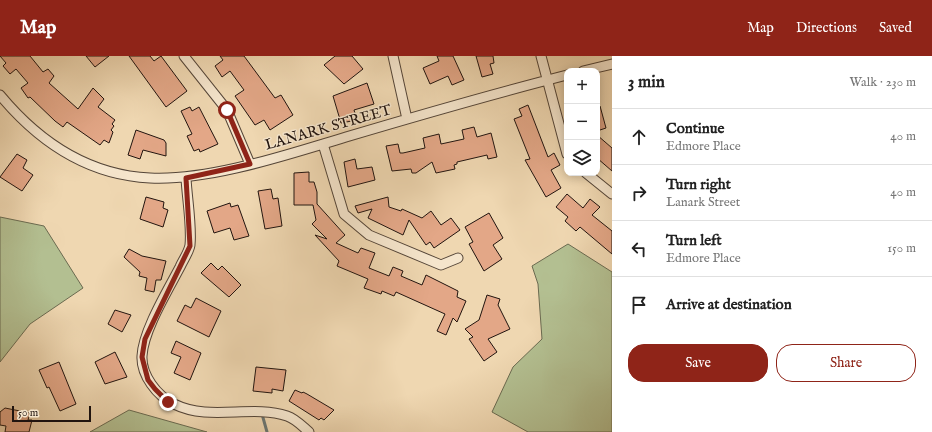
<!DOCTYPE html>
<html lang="en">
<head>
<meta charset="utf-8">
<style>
	:root { --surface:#fff; --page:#f2f2f2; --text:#222; --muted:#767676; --line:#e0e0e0; --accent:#8f2418 }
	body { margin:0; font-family:"IM FELL English",serif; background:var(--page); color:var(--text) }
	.controls { position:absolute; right:12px; top:12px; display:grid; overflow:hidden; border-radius:8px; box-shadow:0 2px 10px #0003 }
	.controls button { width:36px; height:36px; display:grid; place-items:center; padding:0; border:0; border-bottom:1px solid var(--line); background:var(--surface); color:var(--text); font:20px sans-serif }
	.scale { position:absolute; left:12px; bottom:10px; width:79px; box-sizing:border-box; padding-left:4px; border:2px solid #21140f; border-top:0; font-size:11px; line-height:14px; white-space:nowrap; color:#21140f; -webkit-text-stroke:3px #f5e5cc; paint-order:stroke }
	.stop { position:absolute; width:12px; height:12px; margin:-9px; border:3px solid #8f2418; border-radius:50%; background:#fff }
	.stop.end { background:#8f2418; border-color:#fff; box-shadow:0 1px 4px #0008 }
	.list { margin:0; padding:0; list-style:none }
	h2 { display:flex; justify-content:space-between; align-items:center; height:52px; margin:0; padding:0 16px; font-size:17px }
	h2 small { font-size:13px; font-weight:400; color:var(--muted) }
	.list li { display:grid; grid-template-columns:26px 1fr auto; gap:12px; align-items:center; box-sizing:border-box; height:56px; padding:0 16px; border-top:1px solid var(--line) }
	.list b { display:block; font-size:15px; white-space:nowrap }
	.list p { margin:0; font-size:13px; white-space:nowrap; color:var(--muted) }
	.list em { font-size:13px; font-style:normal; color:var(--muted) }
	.actions { display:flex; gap:8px; padding:12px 16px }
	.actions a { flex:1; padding:9px 0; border:1px solid var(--accent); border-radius:16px; text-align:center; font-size:14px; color:var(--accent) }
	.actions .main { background:var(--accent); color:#fff }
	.icon { flex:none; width:22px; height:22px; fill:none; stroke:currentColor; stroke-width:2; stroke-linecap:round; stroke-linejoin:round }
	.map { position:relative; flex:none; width:612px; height:376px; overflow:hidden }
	header { display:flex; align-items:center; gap:24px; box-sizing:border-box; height:56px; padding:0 20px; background:var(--accent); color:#fff }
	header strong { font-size:19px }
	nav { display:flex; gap:22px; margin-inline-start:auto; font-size:14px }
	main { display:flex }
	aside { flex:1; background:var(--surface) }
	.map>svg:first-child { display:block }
	.green { fill:#b3bf91; stroke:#6a6a50 }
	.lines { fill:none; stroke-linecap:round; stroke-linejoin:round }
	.stream { stroke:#6b7673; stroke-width:3 }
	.building { fill:#e3a787; stroke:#21140f }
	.street-casing { stroke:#544538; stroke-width:11 }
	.street { stroke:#f5e5cc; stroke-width:9 }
	.route { stroke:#8f2418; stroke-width:5 }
	.labels { text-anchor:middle; stroke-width:3; stroke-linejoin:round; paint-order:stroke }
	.street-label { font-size:15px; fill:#21140f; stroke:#f5e5cc }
</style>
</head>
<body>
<header>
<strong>Map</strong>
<nav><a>Map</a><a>Directions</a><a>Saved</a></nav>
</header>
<main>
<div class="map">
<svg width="612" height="376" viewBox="0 0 612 376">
	<rect width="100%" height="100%" fill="#efd7b1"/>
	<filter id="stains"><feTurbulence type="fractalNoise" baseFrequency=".005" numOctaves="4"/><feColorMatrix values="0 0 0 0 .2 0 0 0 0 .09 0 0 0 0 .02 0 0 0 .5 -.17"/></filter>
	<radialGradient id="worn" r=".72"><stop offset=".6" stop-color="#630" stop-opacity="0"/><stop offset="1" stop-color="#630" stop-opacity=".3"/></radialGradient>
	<path class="green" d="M0,161L44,170L83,232L30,268L0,306Z
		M568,188L612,216V376H528L492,356L513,311L542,283L538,228L532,210Z
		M129,354L207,376H90Z"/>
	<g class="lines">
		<path class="stream" d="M262,358L267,376"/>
	</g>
	<path class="building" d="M0,0H30L43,16L48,13L54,20L49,27L78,53L93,32L104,43L98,51L115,64L112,68L114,70L111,74L113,76L109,87L104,84L100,89L67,66L63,71L55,65L30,41L28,42L21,32L28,27L16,13L10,18L3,10L6,7Z
		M86,0H109L95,11Z
		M129,0H150L154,5L161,0L187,35L166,51Z
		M220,0H244L275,42L281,39L293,59L270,74L264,64L255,69L235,40L244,34L230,15L222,21L215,10L223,4Z
		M335,0H352L363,13L344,28L324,9Z
		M437,0H453L464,24L452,29L448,20L430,28L423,12L439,5Z
		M476,0H493L494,7L490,8L493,18L482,21Z
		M367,27L374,48L354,54L357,64L341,67L333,40Z
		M528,49L548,101L554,97L560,109L551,114L561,132L546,141L525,104L530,103L514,63L522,60L519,53Z
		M597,50H600L606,72L597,75Z
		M190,51L192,55L199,51L218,88L200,96L199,93L194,95L187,80L192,78L181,55Z
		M474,71L477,81L491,77L497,101L488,103L487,99L457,106V108L454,109L455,113L436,117L432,106L416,117H412L411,113L392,115L386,90L398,88L400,97H403L425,92L423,82L439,78L441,88L464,83L462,74Z
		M136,74L164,84L166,87V100L143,94L140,103L128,99Z
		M597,79L612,92V115L597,102Z
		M17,98L27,104L23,112L33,119L22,135L0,121Z
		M355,103L357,113L372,111L375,124L348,131L344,106Z
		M309,116V126H314L317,136V148L345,179L336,187L358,197L361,192L375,197L369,212L389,220L393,211L403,215L401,220L422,229L426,219L458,235L457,241L466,245L457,266L453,262L446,279L437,275L445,258L396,236L394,240L382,235L381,238L364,232L368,223L337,210L339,205L315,179L327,183L312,168L316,164L313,149H294V117Z
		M271,133L273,143L278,142L282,170L265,173L258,135Z
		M567,138L583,152L590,143L600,151L592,159L612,175V198L580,171L576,175L565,165L568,161L556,151Z
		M146,141L164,146L163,152L168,154L163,171L140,163Z
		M388,141L389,151L401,155L402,153L422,162L431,155L441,169L451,162L460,174L434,192L430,186L426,189L409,164L403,179L368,162L372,153L358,157L355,150Z
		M230,147L231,151L238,149L249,180L234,184L230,172L214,177L207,155Z
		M489,157L503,182L493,189L502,203L484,215L469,188L473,186L465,171Z
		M129,193L142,200L166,205L161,224H156L154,236L145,234L147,222L139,220L140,216L124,201Z
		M211,207L218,214L222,210L241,229L229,241L201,217Z
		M487,239L500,243L498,249L510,273L488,283L497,296L484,305L469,283L473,281L465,273L479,264Z
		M196,242L221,255L209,281L177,265L185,249L191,252Z
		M115,254L131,259L122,276L108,268Z
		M176,285L201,297L190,324L174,317L181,301L171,297Z
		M115,296L127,321L105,328L95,306Z
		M59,306L76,348L60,355L49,331L47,332L39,314Z
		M256,311L286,314L283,335L272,333V337L253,335Z
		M295,334L302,337L303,336L307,338L334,354L324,364L321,362L319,364L289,345Z
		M5,352L30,357L28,364H32L29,376H5L6,370L0,369V356Z"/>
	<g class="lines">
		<g class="street-casing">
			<path id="street" d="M184,0L227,54L250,108
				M393,0L407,63
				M541,0L567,98
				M583,15L612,8
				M0,39C39,86 88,119 150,122C210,125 289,98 346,81C420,59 493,38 567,19
				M323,88L344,158L369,179L441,209L458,202
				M586,117L612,138
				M186,122C187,142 192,170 190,189C189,196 183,204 180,211C168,234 143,275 142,300C141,319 157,340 174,348C210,366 251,348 287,360C296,363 302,370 309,376"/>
		</g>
		<use href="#street" class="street"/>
	</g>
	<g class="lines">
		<path class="route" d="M168,346L155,333L148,324L142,301L145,283L190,190L186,122L250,108L227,54"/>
	</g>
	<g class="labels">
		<g class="street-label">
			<text transform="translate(328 71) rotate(-16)" y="5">LANARK STREET</text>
		</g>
	</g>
	<rect width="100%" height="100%" filter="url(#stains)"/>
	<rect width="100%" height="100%" fill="url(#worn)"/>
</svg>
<div class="controls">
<button>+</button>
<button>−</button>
<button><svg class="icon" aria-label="layers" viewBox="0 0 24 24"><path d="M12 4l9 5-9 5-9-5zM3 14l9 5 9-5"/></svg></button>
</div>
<div class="scale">50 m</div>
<div class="stop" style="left:227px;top:54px"></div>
<div class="stop end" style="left:168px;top:346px"></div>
</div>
<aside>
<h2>3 min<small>Walk · 230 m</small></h2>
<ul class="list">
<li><svg class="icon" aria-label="ahead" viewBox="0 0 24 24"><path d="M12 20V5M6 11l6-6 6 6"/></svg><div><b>Continue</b><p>Edmore Place</p></div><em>40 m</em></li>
<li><svg class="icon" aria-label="right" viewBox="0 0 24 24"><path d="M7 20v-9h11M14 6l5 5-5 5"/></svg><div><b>Turn right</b><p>Lanark Street</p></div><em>40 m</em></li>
<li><svg class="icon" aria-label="left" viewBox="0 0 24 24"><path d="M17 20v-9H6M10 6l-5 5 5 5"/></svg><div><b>Turn left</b><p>Edmore Place</p></div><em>150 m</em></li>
<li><svg class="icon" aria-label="arrive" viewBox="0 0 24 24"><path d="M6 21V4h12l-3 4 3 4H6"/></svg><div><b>Arrive at destination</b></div></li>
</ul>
<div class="actions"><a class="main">Save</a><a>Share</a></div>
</aside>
</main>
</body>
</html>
